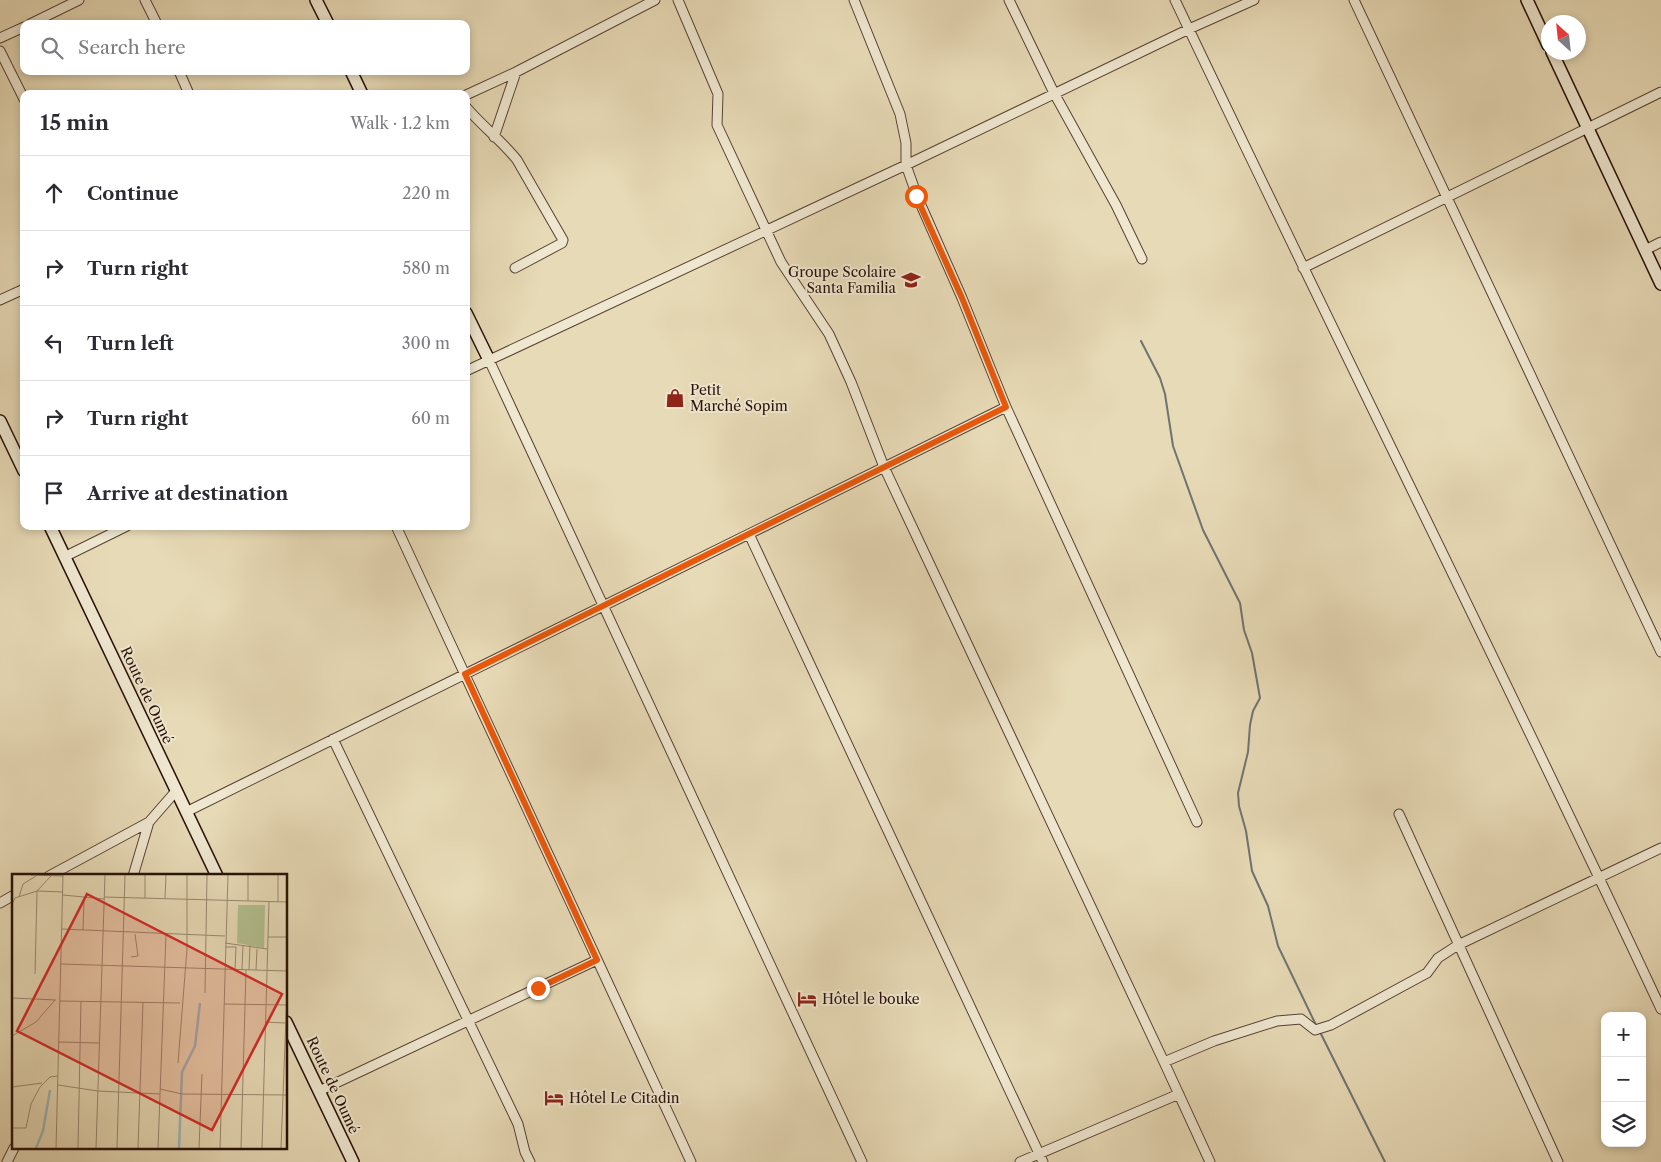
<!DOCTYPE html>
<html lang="en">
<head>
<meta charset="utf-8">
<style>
	:root { --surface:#fff; --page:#f2f2f3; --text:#2b2b33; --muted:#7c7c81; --line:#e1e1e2 }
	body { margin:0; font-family:"Libre Caslon Text",serif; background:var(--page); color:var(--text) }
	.controls { position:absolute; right:15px; bottom:15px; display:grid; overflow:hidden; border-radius:10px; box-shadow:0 2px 8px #0003 }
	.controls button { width:45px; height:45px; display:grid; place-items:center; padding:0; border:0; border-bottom:1px solid var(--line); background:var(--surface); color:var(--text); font:25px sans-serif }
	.compass { position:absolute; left:1541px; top:15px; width:45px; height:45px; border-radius:50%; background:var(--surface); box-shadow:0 2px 8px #0003; rotate:333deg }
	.stop { position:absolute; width:15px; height:15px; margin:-11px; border:4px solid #ea580c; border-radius:50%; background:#fff }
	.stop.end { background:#ea580c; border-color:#fff; box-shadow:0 1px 5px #0008 }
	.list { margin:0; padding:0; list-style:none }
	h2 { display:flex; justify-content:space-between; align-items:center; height:65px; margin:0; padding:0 20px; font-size:21px }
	h2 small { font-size:16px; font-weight:400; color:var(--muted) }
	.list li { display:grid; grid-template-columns:32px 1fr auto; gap:15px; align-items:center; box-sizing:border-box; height:75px; padding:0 20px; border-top:1px solid var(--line) }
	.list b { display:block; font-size:19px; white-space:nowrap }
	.list em { font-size:16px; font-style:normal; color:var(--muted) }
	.icon { flex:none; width:28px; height:28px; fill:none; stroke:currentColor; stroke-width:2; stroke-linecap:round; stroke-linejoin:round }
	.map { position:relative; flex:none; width:1661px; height:1162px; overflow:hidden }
	.search { position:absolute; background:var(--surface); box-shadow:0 2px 8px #0003; left:20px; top:20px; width:450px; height:55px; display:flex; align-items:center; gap:12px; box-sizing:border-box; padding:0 18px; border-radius:10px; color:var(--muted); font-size:19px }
	.panel { position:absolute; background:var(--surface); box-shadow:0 2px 8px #0003; left:20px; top:90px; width:450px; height:440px; border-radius:10px }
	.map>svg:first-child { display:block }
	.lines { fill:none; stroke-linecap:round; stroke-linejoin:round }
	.stream { stroke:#6e7472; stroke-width:2 }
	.street-casing { stroke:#574232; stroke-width:11 }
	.secondary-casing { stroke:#271006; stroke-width:14 }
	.street { stroke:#efe7d0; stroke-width:9 }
	.secondary { stroke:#efe7d0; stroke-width:11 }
	.route { stroke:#ea580c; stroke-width:6 }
	.labels { text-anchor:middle; stroke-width:4; stroke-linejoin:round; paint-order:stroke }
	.poi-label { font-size:14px; fill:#271006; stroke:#efe7d0; text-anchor:start }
	.street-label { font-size:14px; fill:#271006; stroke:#efe7d0 }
	.inset-river { fill:none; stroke:#9db7ba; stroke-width:2.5 }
	.inset-road { fill:none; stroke:#9a8970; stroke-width:1 }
	.view { fill:#d62828; fill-opacity:0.15; stroke:#d62828; stroke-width:2.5 }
	.inset-edge { fill:none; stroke:#271006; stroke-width:2.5 }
</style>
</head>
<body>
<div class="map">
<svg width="1661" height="1162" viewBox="0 0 1661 1162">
	<rect width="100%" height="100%" fill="#e7dab6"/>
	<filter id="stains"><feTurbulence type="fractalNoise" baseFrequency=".004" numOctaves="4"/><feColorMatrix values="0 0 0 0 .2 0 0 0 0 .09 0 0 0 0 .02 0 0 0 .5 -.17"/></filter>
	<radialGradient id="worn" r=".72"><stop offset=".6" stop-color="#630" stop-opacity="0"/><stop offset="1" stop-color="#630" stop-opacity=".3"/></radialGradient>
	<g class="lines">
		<path class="stream" d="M1141,341L1160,378L1165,394L1173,446L1203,530L1240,603L1244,630L1252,653L1260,698L1253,711L1250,725L1248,752L1238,793L1239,806L1246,831L1252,871L1268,906L1278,946L1316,1025
			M1320,1032L1385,1162"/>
		<g class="street-casing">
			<path id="street" d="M145,0L157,24
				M678,0L718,94L717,125L781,262L829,334L851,382L884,467L1164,1062L1210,1162
				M854,0L900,114L906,143V165L917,196L962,298L1006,407L1197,822
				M1009,0L1054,93L1116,205L1142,259
				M1175,0C1335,337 1503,671 1661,1009
				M1354,0L1661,652
				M30,24L79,0
				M0,38L24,27
				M0,51L24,99
				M179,71L189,94
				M466,95L516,72L655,0
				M466,107C482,126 502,141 517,160L563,240L562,243L515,268
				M494,137L516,72
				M1645,250L1661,242
				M1303,268L1661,92
				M0,300L24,289
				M489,360L862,1162
				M466,371L906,165L1189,29L1254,0
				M396,526L691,1162
				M749,534L1043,1162
				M64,557L127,526
				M333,739L518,1124L525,1152L530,1162
				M186,812L1006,407
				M1399,814L1558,1162
				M49,876L149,822L176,791
				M133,876L149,822
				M0,903L14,895
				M1164,1062L1214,1041L1277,1021L1301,1019L1315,1030L1331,1025L1427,973L1438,958L1458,945L1661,848
				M319,1091L597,960
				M7,1162L14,1148
				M1020,1162L1179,1094"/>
		</g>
		<g class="secondary-casing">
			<path id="secondary" d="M316,0L328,24
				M1527,0L1548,45
				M1552,52L1661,284
				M351,71L362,94
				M466,313L489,360
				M0,421L24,471
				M50,526L217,876
				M286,1022L353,1162"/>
		</g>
		<use href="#street" class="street"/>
		<use href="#secondary" class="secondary"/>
	</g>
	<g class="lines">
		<path class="route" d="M538,988L597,960L465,674L1006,407L962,298L916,196"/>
	</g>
	<defs>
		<g id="school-bare" transform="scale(1.5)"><path d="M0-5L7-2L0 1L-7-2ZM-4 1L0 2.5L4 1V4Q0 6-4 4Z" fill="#8f2418" stroke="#efe7d0" stroke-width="2.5" paint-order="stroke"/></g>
		<g id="shop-bare" transform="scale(1.5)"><path d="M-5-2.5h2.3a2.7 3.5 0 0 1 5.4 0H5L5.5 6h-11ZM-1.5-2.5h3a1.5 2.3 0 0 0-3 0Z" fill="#8f2418" stroke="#efe7d0" stroke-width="2.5" paint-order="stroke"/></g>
		<g id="hotel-bare" transform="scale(1.5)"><path d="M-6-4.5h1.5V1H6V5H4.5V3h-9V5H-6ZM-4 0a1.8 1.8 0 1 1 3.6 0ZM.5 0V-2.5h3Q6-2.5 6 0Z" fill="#8f2418" stroke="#efe7d0" stroke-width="2.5" paint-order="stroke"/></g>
	</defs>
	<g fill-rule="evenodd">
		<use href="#school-bare" x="911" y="280"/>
		<use href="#shop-bare" x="675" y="398"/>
		<use href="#hotel-bare" x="807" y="999"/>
		<use href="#hotel-bare" x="554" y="1098"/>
	</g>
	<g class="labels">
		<g class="poi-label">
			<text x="896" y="277" text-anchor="end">Groupe Scolaire<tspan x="896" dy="16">Santa Familia</tspan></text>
			<text x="690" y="395">Petit<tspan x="690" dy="16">Marché Sopim</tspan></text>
			<text x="822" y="1004">Hôtel le bouke</text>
			<text x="569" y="1103">Hôtel Le Citadin</text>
		</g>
		<g class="street-label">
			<text transform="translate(147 695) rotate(65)" y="5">Route de Oumé</text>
			<text transform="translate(333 1085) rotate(65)" y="5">Route de Oumé</text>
		</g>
	</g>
	<g transform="translate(12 874)">
		<rect width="275" height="275" fill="#e7dab6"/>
		<path d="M226,31H253L252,74L225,69Z" fill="#b3c090"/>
		<path class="inset-river" d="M24,274L31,257L38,216M167,274L170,198L183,172L188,129"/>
		<path class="inset-road" d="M19,1L51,2M51,21L92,25M7,23L11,10L24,2M92,23L275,28M133,24V1M153,24L154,1M236,27V1M266,28V1M0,30L3,24L25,17L39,2M50,55L213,62M71,56L72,25M256,63H275M213,69L255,75M213,73H224L223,96M119,83L126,82L123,60M49,90L275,97M230,96L231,71M237,96L238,71M244,96L245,75M23,100L25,17L51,18M193,119L195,1M0,124L44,126M48,127L168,129M212,130L275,131M253,148L273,149M0,162L24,148L43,126M47,168L87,169M166,189L175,75V1M46,211L86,217L148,220M0,213L30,209M148,215L170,220L275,221M0,254H14L19,230L28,213L38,203L46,202M44,274L51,1M66,274L69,127M84,274L93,1M105,274L113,1M126,274L131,128M146,274L154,60M187,274L190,200M208,274L216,1M229,274L234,96M250,274L257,28M269,274L275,117"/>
		<path class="view" d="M75,20L270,120L200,256L5,157Z"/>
		<rect width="275" height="275" class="inset-edge"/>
	</g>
	<rect width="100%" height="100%" filter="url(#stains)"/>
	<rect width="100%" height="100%" fill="url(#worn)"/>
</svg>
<div class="controls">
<button>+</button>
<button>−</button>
<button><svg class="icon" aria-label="layers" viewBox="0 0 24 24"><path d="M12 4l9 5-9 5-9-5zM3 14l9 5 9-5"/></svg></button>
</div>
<svg class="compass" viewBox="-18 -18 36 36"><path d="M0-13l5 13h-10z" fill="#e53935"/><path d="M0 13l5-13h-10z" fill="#7c7c81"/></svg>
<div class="stop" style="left:916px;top:196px"></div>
<div class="stop end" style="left:538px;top:988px"></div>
<div class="search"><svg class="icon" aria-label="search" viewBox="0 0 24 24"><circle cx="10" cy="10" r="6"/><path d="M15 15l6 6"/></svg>Search here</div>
<section class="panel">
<h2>15 min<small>Walk · 1.2 km</small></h2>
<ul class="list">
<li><svg class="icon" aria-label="ahead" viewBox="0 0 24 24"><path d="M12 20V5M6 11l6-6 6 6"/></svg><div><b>Continue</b></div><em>220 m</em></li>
<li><svg class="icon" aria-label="right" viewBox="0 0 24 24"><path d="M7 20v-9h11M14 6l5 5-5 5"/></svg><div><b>Turn right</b></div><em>580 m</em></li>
<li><svg class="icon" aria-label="left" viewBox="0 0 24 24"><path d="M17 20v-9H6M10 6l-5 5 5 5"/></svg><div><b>Turn left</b></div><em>300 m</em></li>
<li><svg class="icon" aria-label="right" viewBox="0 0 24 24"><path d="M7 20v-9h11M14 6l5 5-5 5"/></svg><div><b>Turn right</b></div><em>60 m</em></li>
<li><svg class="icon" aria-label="arrive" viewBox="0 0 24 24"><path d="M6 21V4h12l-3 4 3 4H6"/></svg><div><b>Arrive at destination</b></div></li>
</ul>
</section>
</div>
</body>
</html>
